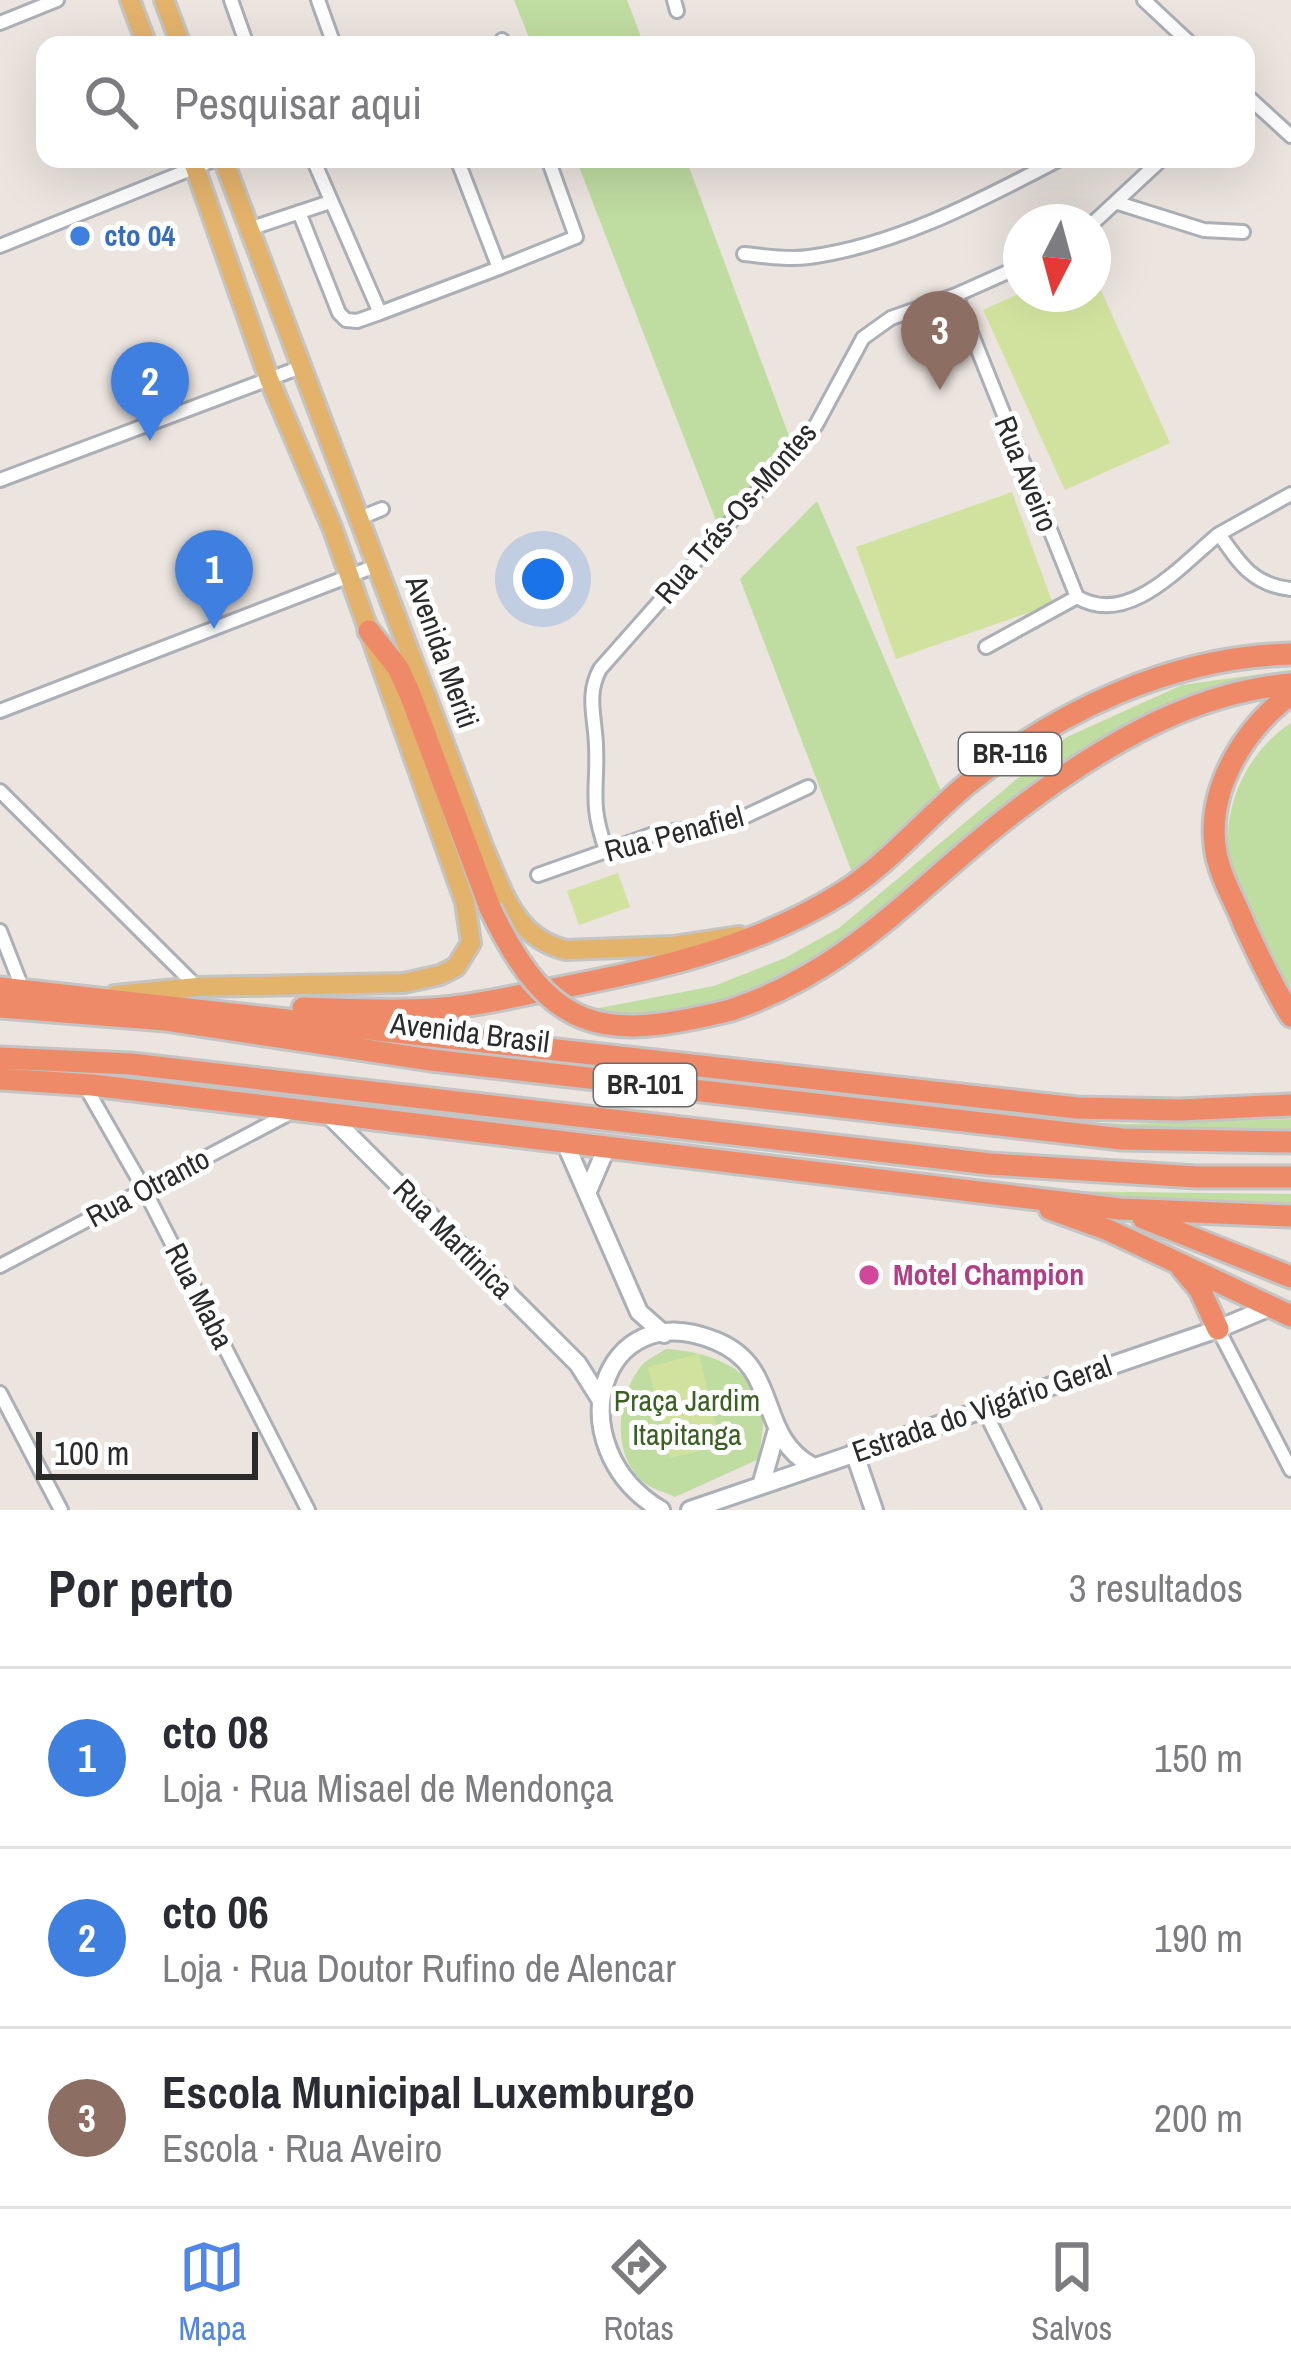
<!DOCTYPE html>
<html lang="pt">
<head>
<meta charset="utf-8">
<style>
	:root { --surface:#fff; --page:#f7f7f7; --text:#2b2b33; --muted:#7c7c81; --line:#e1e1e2; --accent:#4f86e8 }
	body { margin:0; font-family:"Archivo Narrow",sans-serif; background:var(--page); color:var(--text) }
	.compass { position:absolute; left:1003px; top:204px; width:108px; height:108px; border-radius:50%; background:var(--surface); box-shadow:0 12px 48px #0002; rotate:186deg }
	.scale { position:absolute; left:36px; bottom:30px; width:222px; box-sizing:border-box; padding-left:12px; border:6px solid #2b2b2b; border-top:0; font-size:33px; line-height:42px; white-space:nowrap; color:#2b2b2b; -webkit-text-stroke:9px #fff; paint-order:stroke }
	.you { position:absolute; left:543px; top:579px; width:42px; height:42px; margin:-30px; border:9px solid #fff; border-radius:50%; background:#1a73e8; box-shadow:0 0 0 18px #1a73e833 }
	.badge { display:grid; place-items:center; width:78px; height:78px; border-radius:50%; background:var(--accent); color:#fff; font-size:39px; font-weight:700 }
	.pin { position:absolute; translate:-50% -99px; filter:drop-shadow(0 3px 6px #0008) }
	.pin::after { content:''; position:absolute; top:63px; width:42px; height:36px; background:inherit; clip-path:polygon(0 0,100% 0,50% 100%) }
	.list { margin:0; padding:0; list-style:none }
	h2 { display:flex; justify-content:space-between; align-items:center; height:156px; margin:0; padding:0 48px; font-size:51px }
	h2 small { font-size:39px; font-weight:400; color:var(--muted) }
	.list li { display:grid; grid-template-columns:78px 1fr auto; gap:36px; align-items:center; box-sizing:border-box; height:180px; padding:0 48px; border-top:3px solid var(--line) }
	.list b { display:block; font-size:45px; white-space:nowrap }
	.list p { margin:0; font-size:39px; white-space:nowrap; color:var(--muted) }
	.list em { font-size:39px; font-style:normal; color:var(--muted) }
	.icon { flex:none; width:66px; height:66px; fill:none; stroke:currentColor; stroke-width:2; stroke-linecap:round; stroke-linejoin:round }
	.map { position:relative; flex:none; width:1291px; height:1510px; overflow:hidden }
	.search { position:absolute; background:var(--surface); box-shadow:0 12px 48px #0002; left:36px; right:36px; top:36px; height:132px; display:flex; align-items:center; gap:30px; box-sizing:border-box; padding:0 42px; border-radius:24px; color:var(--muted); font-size:45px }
	.sheet { height:696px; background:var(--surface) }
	nav { display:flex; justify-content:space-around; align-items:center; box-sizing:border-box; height:168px; border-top:3px solid var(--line); background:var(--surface); font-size:33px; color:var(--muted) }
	nav a { display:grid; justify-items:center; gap:6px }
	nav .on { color:var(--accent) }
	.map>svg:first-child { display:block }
	.green { fill:#bfdca1 }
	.pitch { fill:#d1e29e }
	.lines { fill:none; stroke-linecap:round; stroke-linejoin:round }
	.street-casing { stroke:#abafb6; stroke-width:18 }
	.secondary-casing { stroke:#abafb6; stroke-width:22 }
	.primary-casing { stroke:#c4c4c4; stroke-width:24 }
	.highway-casing { stroke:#c4c4c4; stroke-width:27 }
	.street { stroke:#fff; stroke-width:12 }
	.secondary { stroke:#fff; stroke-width:16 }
	.primary { stroke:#e3b36c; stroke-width:18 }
	.highway { stroke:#ee8a67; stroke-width:21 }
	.highway-bridge-casing { stroke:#c4c4c4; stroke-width:27; stroke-linecap:butt }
	.highway-bridge { stroke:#ee8a67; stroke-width:21 }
	.shop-dot { fill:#3f7fe0; stroke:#fff; stroke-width:4.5 }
	.hotel-dot { fill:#d1479c; stroke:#fff; stroke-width:4.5 }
	.labels { text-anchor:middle; stroke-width:10; stroke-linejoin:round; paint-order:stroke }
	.shield { fill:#fff; stroke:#6b6b6b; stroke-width:3 }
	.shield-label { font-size:27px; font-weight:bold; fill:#2b2b2b }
	.shop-label { font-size:30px; font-weight:bold; fill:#366cbe; stroke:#fff; text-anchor:start }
	.street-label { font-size:30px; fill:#2b2b2b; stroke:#fff }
	.hotel-label { font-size:30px; font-weight:bold; fill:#b23c85; stroke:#fff; text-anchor:start }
	.park-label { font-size:30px; fill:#3a6122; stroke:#fff }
</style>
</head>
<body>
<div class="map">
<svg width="1291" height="1510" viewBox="0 0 1291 1510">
	<rect width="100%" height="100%" fill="#ebe4df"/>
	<path class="green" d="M514,0H627L644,45H532Z
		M576,159H686L792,444L719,528Z
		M817,501L944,798L855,880L740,579Z
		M1291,670V681L1135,729L828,963L732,1004L627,1017L594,1009L714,986L785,958L839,928L1067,737L1182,685Z
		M1291,723V995C1274,958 1242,906 1232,869C1217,814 1245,753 1291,723Z
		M322,1034L1021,1119L1128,1124L1291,1119V1136L1111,1134L306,1040Z
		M1043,1191L1291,1194V1206Z
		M666,1349C704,1351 756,1366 763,1411C765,1425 760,1444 759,1459L675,1497C667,1493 656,1490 649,1486C610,1461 615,1397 642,1365C648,1359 658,1354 666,1349Z"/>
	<path class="pitch" d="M1093,273L1170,443L1065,490L983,310L1021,293L1093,294Z
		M1012,492L1053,604L896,659L856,547Z
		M618,873L630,907L579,925L567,891Z
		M699,1354L721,1446L670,1458L648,1367Z"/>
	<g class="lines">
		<g class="street-casing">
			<path id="street" d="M231,0L247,45
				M318,0L332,39L329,45
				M674,0L677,11
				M1144,0L1192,45
				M0,23L57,0
				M502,40L504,45
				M1246,95L1291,136
				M313,159L380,313L499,268L457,159
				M1118,203L1204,230L1243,232
				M299,212L339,313L346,320L357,321L380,313
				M1093,223L1162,159
				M249,229L330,202
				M0,246L216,159
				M744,254C765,256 787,260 809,257C898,245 981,200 1060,159
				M499,268L576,237L548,159
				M956,295L1077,597C1129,628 1182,564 1219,534
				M0,480L301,367
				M1291,494L1219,534C1240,564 1253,585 1291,589
				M360,518L382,509
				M986,647L1077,597
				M0,711L378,565
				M0,791L197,987
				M606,850C589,801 598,792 596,745C595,717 586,695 600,669L816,425L863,338L891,318L956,295L1021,266
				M538,875L654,834L731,823L808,787
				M0,931L23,990
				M85,1086L144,1189L308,1510
				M0,1266L290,1113
				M1218,1329L1291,1470
				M0,1393L61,1510
				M983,1408L1034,1510"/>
		</g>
		<g class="secondary-casing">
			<path id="secondary" d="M327,1113L578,1364L600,1399
				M566,1145L639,1312L664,1334
				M588,1191L606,1149
				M854,1452L874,1510
				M762,1482L776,1433
				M661,1510C555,1447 599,1292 716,1341C782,1368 755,1435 812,1466
				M690,1510L1218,1329L1273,1306"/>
		</g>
		<g class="primary-casing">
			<path id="primary" d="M130,0L147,45
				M164,0L181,45
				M223,159L484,849C503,892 515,938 566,950L673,946L739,936
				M115,995L197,987L404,983L440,975L456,967L471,943L465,902L332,527L269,379L192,159"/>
		</g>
		<g class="highway-casing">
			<path id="highway" d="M369,631L398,668L410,694L490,908
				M1291,694C1245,728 1208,786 1215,846C1218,873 1234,899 1244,924C1258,955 1273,987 1291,1016
				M0,988L1077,1108L1180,1110L1291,1105
				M0,1007L166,1020L431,1060L1122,1139L1291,1142
				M303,1008C345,1009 388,1012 431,1009C470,1007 510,997 548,990C650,971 753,949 842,893C888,864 924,820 966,785C1057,711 1171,657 1291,654
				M731,1010C854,968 914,889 1013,813C1094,751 1187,693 1291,684
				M0,1058L131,1064L990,1164L1196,1177H1291
				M0,1079L92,1085L1120,1209L1291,1216
				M1050,1209L1108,1230L1291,1316
				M1143,1218L1291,1277
				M1181,1267L1200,1290L1218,1329"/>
		</g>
		<use href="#street" class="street"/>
		<use href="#secondary" class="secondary"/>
		<use href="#primary" class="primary"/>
		<use href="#highway" class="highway"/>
		<g class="highway-bridge-casing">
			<path id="highway-bridge" d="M490,908C550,1034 602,1042 731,1010"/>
		</g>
		<use href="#highway-bridge" class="highway-bridge"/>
	</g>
	<circle class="shop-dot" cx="80" cy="236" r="12"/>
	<circle class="hotel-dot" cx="869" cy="1275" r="12"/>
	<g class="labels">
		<g class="shield">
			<rect x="959" y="733" width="102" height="42" rx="9"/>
			<rect x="594" y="1064" width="102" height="42" rx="9"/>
		</g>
		<g class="shield-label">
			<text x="1010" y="763">BR-116</text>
			<text x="645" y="1094">BR-101</text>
		</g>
		<g class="shop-label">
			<text x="104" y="246">cto 04</text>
		</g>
		<g class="street-label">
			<text transform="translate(1026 474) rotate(68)" y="10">Rua Aveiro</text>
			<text transform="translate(736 513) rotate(-49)" y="10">Rua Trás-Os-Montes</text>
			<text transform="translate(442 652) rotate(70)" y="10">Avenida Meriti</text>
			<text transform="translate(674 834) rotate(-15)" y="10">Rua Penafiel</text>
			<text transform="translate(470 1033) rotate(7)" y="10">Avenida Brasil</text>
			<text transform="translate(148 1188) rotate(-28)" y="10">Rua Otranto</text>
			<text transform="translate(453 1239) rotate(45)" y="10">Rua Martinica</text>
			<text transform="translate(199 1296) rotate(63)" y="10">Rua Maba</text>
			<text transform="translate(982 1409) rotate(-19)" y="10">Estrada do Vigário Geral</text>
		</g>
		<g class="hotel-label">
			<text x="893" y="1285">Motel Champion</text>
		</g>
		<g class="park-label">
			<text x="687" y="1411">Praça Jardim<tspan x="687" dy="34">Itapitanga</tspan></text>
		</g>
	</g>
</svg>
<svg class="compass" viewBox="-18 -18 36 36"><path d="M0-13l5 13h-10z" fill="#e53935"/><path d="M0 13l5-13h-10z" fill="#7c7c81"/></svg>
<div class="scale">100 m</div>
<div class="you"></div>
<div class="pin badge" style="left:214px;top:629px;background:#3f7fe0">1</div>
<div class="pin badge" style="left:150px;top:441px;background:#3f7fe0">2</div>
<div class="pin badge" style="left:940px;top:390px;background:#8d6e63">3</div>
<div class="search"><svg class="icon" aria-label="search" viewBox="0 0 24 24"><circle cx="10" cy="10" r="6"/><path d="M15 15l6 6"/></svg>Pesquisar aqui</div>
</div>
<section class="sheet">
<h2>Por perto<small>3 resultados</small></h2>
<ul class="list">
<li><span class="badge" style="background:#3f7fe0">1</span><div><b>cto 08</b><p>Loja · Rua Misael de Mendonça</p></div><em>150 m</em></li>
<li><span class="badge" style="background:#3f7fe0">2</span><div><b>cto 06</b><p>Loja · Rua Doutor Rufino de Alencar</p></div><em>190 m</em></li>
<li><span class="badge" style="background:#8d6e63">3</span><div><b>Escola Municipal Luxemburgo</b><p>Escola · Rua Aveiro</p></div><em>200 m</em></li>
</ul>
</section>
<nav>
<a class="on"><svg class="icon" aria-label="map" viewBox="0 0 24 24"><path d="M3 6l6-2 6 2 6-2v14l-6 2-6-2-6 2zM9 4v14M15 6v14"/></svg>Mapa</a>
<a><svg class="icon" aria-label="directions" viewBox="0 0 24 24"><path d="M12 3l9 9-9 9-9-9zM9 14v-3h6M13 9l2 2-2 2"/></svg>Rotas</a>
<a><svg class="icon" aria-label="saved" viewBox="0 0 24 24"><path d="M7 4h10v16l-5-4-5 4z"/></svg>Salvos</a>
</nav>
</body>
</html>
